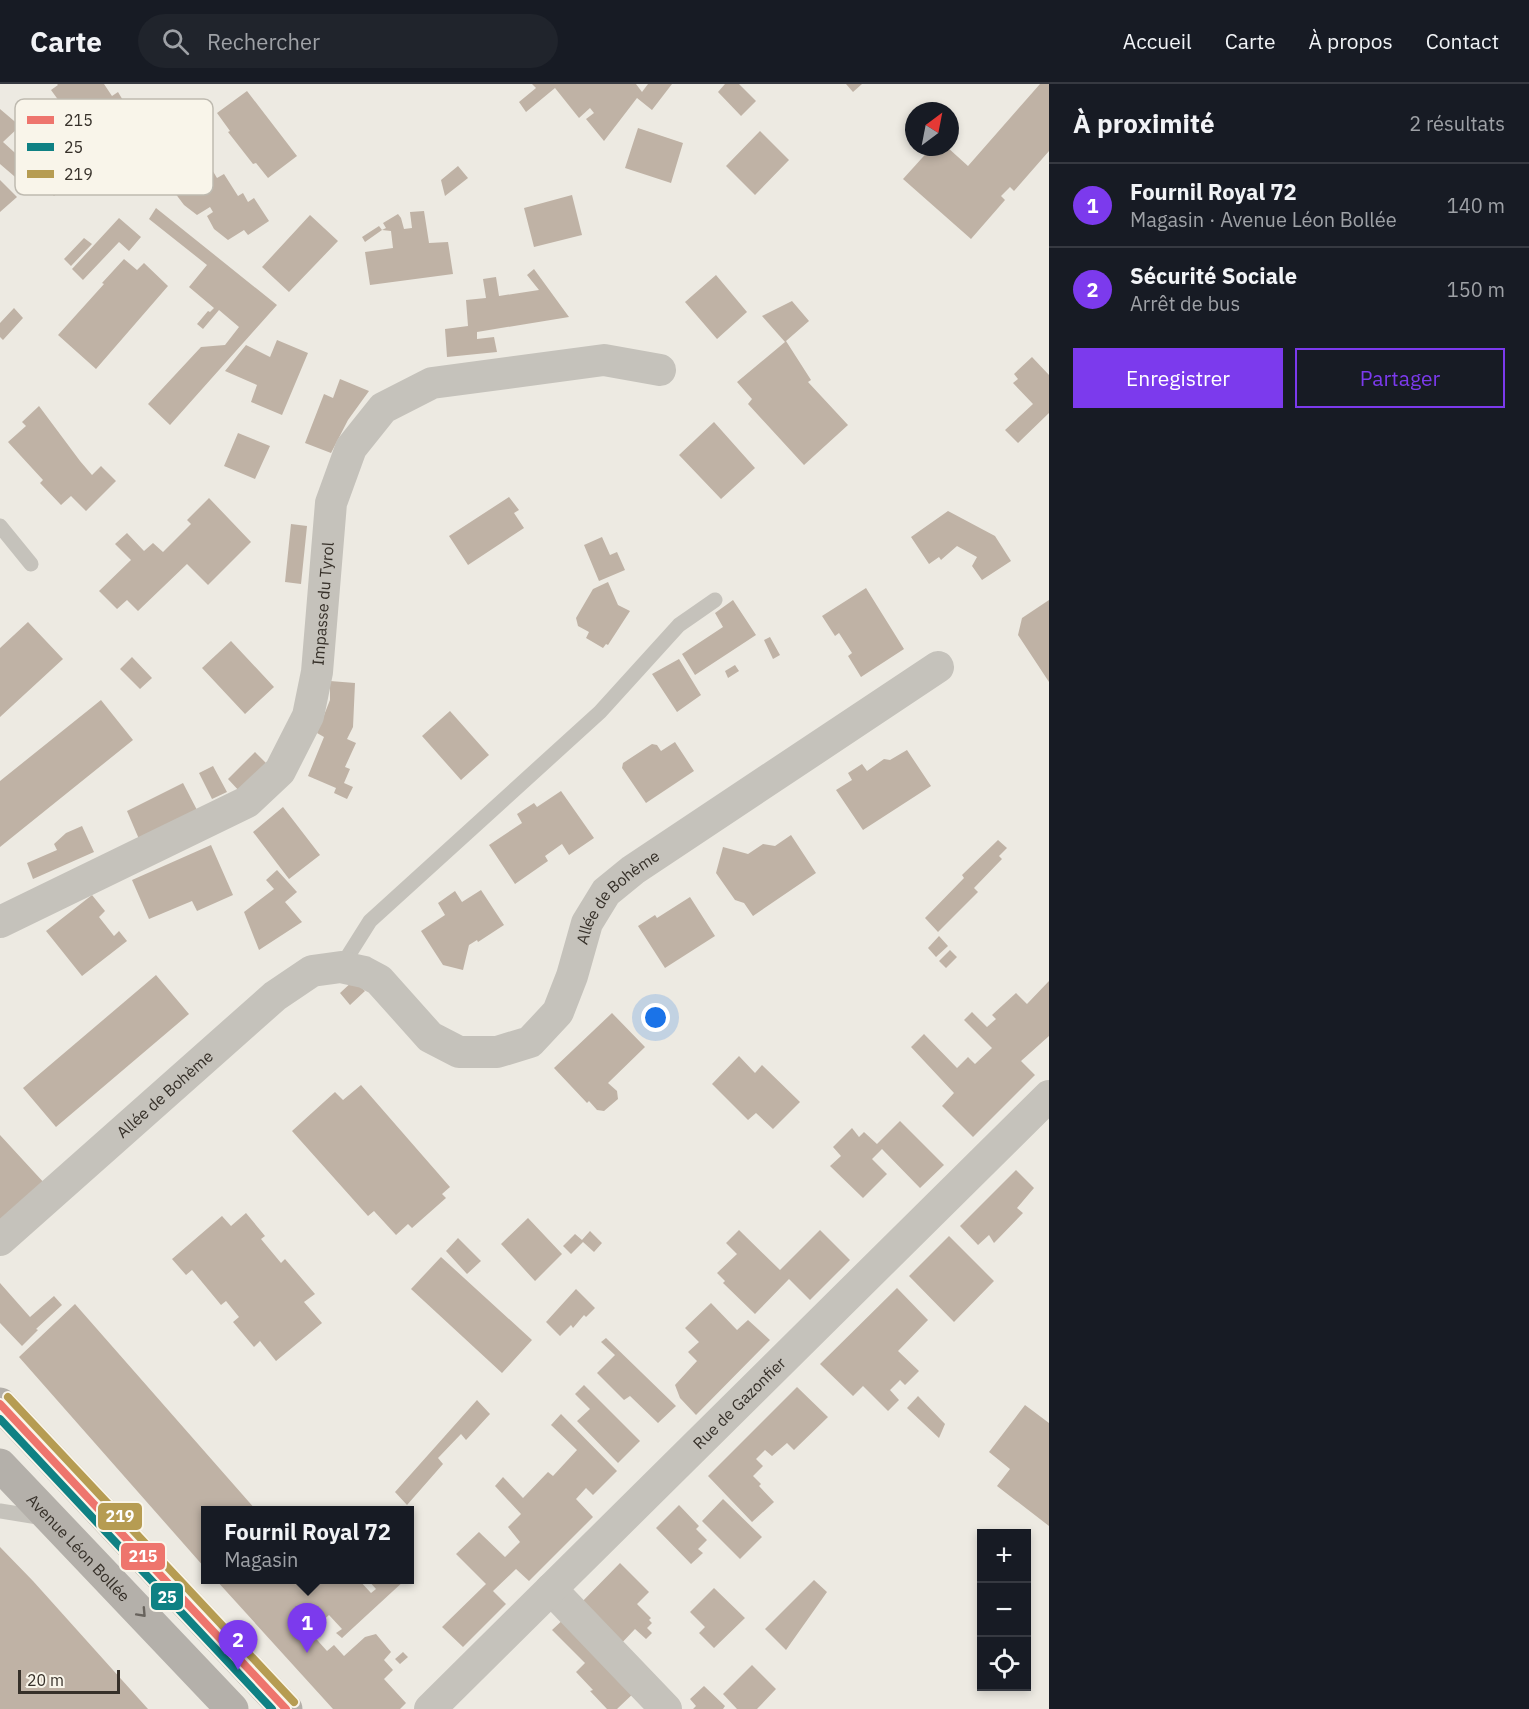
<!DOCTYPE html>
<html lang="fr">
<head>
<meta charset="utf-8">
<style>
	:root { --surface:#171b24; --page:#20242c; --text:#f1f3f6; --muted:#9ea1a6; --line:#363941; --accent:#7c3aed }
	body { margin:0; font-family:"IBM Plex Sans",sans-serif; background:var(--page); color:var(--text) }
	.controls { position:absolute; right:18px; bottom:18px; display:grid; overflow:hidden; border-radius:0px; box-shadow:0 3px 9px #0003 }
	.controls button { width:54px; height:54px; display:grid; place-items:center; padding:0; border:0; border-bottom:2px solid var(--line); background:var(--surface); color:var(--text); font:30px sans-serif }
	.compass { position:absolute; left:905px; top:18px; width:54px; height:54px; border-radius:50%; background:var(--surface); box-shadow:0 3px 9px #0003; rotate:32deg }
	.scale { position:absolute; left:18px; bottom:15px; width:102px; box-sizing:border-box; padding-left:6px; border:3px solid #363029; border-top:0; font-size:16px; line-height:21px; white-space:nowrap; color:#363029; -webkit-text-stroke:4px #f9f5ea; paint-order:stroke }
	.you { position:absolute; left:656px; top:934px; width:21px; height:21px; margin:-15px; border:4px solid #fff; border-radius:50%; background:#1a73e8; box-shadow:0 0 0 9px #1a73e833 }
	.badge { display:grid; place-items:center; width:39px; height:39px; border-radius:50%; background:var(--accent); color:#fff; font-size:20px; font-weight:700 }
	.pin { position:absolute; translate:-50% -50px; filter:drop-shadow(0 2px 3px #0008) }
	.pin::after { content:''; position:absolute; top:32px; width:21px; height:18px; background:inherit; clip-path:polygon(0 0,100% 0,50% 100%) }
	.popup { position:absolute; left:201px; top:1422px; width:213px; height:78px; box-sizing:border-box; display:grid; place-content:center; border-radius:0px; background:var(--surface); filter:drop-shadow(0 2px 4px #0005); font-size:20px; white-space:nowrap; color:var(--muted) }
	.popup b { font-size:22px; color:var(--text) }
	.popup::after { content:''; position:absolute; left:50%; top:100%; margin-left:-12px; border:12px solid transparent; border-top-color:var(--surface) }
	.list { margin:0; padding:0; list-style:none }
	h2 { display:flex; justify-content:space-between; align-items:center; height:78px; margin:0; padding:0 24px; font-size:26px }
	h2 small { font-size:20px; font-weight:400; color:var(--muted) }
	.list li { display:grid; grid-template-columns:39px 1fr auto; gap:18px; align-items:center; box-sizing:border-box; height:84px; padding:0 24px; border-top:2px solid var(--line) }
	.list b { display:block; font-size:22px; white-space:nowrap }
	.list p { margin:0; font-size:20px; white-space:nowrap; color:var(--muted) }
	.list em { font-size:20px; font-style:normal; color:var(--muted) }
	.actions { display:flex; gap:12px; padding:18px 24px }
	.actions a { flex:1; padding:14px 0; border:2px solid var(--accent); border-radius:0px; text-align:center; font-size:21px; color:var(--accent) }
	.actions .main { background:var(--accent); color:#fff }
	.icon { flex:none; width:33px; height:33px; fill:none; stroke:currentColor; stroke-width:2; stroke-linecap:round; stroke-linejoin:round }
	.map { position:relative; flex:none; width:1049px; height:1625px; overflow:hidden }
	header { display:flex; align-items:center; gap:36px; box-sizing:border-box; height:84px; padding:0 30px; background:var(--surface); border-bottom:2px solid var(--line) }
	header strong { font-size:28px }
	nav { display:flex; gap:33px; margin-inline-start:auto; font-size:21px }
	.search { width:420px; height:54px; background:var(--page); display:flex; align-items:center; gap:15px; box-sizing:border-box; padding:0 21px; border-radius:33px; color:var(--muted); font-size:22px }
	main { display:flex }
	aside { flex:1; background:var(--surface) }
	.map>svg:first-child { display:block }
	.building { fill:#bfb2a5 }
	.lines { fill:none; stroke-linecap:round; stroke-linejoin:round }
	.service { stroke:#c5c2bb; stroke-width:15 }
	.minor { stroke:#c5c2bb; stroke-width:32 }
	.primary { stroke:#b4b0aa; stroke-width:33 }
	.bus-1-casing { stroke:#f9f5ea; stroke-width:12 }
	.bus-2-casing { stroke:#f9f5ea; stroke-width:12 }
	.bus-3-casing { stroke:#f9f5ea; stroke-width:12 }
	.bus-1 { stroke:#ee756d; stroke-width:8 }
	.bus-2 { stroke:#0f8184; stroke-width:8 }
	.bus-3 { stroke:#b69c52; stroke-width:8 }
	.oneway { stroke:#68635d }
	.labels { text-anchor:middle; stroke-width:4.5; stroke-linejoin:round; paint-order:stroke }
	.street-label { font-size:16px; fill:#363029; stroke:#f9f5ea }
	.key { fill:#f9f5ea; stroke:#bebab0; stroke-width:1.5 }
	.key-label { font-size:16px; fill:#363029 }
	.line-badge { stroke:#f9f5ea; stroke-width:2 }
	.badge-label { font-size:16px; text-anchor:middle; font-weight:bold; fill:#fff }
</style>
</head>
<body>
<header>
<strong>Carte</strong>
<div class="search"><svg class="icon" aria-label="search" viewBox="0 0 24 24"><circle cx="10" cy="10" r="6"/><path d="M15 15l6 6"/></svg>Rechercher</div>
<nav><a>Accueil</a><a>Carte</a><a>À propos</a><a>Contact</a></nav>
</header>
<main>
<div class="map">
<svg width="1049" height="1625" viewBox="0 0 1049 1625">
	<rect width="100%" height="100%" fill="#edeae2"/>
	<path class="building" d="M57,0H104L112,12L118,8L124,18L131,15L144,37L149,35L156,44L161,41L176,63L180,60L186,70L192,66L206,87L211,84L217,94L224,90L238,112L243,109L248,118L254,114L269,137L248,151L244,146L228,156L214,145L207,132L213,128L210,123L197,131L184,121L175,109L182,102L180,98L166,106L145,83L152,78L150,74L137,81L125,72L114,58L121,53L118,48L106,56L93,46L83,31L89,27L86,22L73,30L59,17L51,6L58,1Z
		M532,0H636L642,8L648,0H672L652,26L637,14L604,57L586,35L594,29L590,24L579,34L555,4L526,28L519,18L536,4Z
		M725,0H739L756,17L741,32L718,8Z
		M846,0H862L853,8Z
		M1040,0H1049V67L1014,107L1010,103L1001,112L1005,116L971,155L903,95L932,63H947L968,82Z
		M247,7L297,72L268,94L256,79L253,80L228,48L230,47L217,29Z
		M0,25L20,42L3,58L46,97L35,110L0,80Z
		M638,44L683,59L671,99L625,84Z
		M760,47L789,76L755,111L726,82Z
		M458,82L468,94L445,112L441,96Z
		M0,96L17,113L0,128Z
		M58,97L63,104L54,112L48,106Z
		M572,111L582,151L534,163L524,124Z
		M156,124L277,221L170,341L148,320L201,263L225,261L239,243L219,226L203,245L197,240L208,227L210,228L214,224L189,203L207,181L149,135Z
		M424,127L429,159L448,158L453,190L370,201L365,168L393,164L391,147L382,146L386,144L383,139L398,130L401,134L404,145L412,144L410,128Z
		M310,131L338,157L289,208L262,183Z
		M119,134L141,153L129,167L119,158L83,196L72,185Z
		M379,142L382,146L365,158L362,153Z
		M84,154L92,160L71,182L64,175Z
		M124,175L137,186L144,179L168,202L96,285L58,251L104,200L102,199Z
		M534,185L569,233L477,248V255L494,253L497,268L447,273L445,245L468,242L466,216L486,214L483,195L496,193L499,212L539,206L527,191Z
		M716,191L747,228L717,255L685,218Z
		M792,217L809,237L786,257L811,296L808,298L848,341L804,381L748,320L752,315L737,298L785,258L762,232Z
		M14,224L23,234L3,256L0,253V239Z
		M277,256L308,269L282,331L251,318L257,301L225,287L246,261L270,273Z
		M1032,273L1049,291V329L1018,359L1005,346L1033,320L1013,299L1018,295L1014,290Z
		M340,295L369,307L348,336L331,369L305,359L324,310L333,314Z
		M39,322L80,377L92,391L101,382L116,397L86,427L71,412L61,421L40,399L43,396L8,358L26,342L22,338Z
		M714,338L755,384L721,415L679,371Z
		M238,349L270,362L255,395L224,382Z
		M509,413L519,426L514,429L524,444L468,481L449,452Z
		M209,414L251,458L208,501L187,480L138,527L127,516L117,525L99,507L131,476L115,460L127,449L144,467L153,459L163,468L191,440L187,436Z
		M948,427L995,452L1011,477L982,496L972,482L977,473L957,462L941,476L939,473L929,480L911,453Z
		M291,440L307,442L301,500L285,498Z
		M602,453L610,471L617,468L625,486L599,497L584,461Z
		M608,498L618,521L630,527L608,561L606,560L603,564L586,554L589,548L578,542L576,534L593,505Z
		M866,504L904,565L861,593L848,572L852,569L839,549L835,552L822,532Z
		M733,516L756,551L695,591L682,570L723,543L715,529Z
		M1049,516V598L1018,551L1022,534Z
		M28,538L63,575L0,633V564Z
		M770,553L780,571L773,575L764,556Z
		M231,557L274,603L245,630L202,584Z
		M132,573L152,594L140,605L120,585Z
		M679,575L701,611L677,628L652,590Z
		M735,581L739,587L728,594L725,587Z
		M330,597L355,599L353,643L347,655L356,659L345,683L350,685L344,699L353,703L347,715L334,709L336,704L308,692L324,653L317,649L330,616Z
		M101,616L133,656L0,763V697Z
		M450,627L489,671L461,696L422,652Z
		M675,658L694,687L646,719L622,684L623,679L652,660L657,661L661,667Z
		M907,666L931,702L863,746L836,706L852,696L848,689L862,680L867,687L884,675L890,676Z
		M255,668L267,680L241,709L228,695Z
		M213,682L227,708L212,715L199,689Z
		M183,699L197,726L139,755L127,727Z
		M561,707L594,754L569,771L562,760L545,772L548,777L515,800L489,761L522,739L517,730L534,719L537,723Z
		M283,723L320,771L289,795L253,748Z
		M82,742L94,768L33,795L27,779L57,766L54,760L66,749Z
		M791,751L816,789L753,832L744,819L735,816L716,789L723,763L748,770L763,760L775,762Z
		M998,756L1007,764L999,772L1002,775L974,804L978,808L938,848L925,834L964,794L962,791Z
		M211,761L233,811L197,827L192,817L149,835L132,796Z
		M277,786L297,808L285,818L302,838L259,866L244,828L274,805L266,796Z
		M481,806L504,841L478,858L477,856L469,861L463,886L443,881L421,847L445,831L438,819L455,807L462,818Z
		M92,811L105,827L99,833L114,852L119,847L127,857L82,892L46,847Z
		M690,813L715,852L665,884L638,842L655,831L657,834Z
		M939,852L948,862L936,873L928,864Z
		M950,866L957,873L946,884L939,877Z
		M156,891L189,930L56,1043L23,1004Z
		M354,896L365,907L350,921L340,909Z
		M1049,897V952L1021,977L1035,991L973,1053L942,1022L954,1009L911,963L924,950L957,984L968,973L975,980L992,964L964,936L972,928L987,943L996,935L992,931L1016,909L1027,920Z
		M612,929L645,963L608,999L617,1007L618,1015L604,1027L597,1026L589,1017L587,1019L554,984Z
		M739,972L755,989L762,981L800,1018L773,1045L756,1029L748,1036L712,1000Z
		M361,1001L450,1103L442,1110L446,1114L412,1144L408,1140L396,1151L374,1127L368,1132L292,1047L335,1008L343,1016Z
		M900,1037L944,1081L920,1104L882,1065L872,1075L887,1090L863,1114L830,1082L841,1072L833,1063L852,1044L859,1053L864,1048L877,1060Z
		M0,1051L46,1101L0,1142Z
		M1016,1086L1034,1104L1017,1124L1023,1129L994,1159L989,1151L978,1161L960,1142Z
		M246,1129L265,1152L261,1155L281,1179L285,1175L315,1210L304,1218L322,1239L276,1277L260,1257L254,1263L233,1238L239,1233L226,1217L221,1221L192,1186L186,1191L172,1175L222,1132L231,1142Z
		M528,1134L562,1170L535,1197L501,1160Z
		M739,1146L780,1186L820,1146L850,1176L810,1216L789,1195L755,1230L723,1199L725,1197L717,1189L737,1170L726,1159Z
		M590,1147L602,1159L594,1168L583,1158L571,1170L563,1162L575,1150L582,1156Z
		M949,1152L994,1197L954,1238L909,1192Z
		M458,1154L481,1177L467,1190L446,1167Z
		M441,1173L532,1256L502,1289L411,1205Z
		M0,1199L30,1233L54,1212L62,1221L36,1245L38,1246L22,1262L0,1239Z
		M897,1204L928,1236L898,1267L919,1287L905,1301L900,1296L890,1306L899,1316L888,1327L863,1302L853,1312L820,1280Z
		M576,1205L595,1224L586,1233L584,1231L573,1244L571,1241L560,1252L546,1238Z
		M711,1219L737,1246L748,1236L770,1256L696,1331L680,1314L675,1301L697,1277L688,1268L699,1258L685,1244Z
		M75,1220L256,1426H205V1484L19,1273Z
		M606,1254L676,1322L658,1339L630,1312L624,1316L597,1289L615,1271L601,1258Z
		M584,1301L640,1357L618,1379L577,1337L590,1325L575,1310Z
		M797,1303L828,1333L794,1366L787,1359L772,1372L765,1366L756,1375L763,1382L753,1392L761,1400L759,1402L774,1418L752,1438L708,1392Z
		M918,1312L945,1340L939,1354L907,1324Z
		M477,1316L490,1330L466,1356L461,1350L438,1374L443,1380L407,1421L395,1408Z
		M1025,1321L1049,1339V1442L997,1402L1010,1385L989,1368Z
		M561,1330L617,1387L593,1411L586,1404L576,1415L593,1433L529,1497L516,1485L493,1507L506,1520L463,1563L442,1543L486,1500L456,1470L479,1448L505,1473L520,1458L508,1443L521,1430L495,1402L503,1393L523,1414L548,1388L553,1392L577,1366L551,1341Z
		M723,1415L762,1453L740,1475L702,1437Z
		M679,1421L699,1442L696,1445L707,1456L698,1465L703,1469L691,1480L656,1444Z
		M0,1463L33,1497L148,1625H0Z
		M620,1479L649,1508L637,1520L651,1534L649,1536L652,1539L647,1544L652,1549L646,1555L635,1545L617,1564L577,1523Z
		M216,1496H359L371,1509L376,1505L368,1496H405L342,1554L336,1549L342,1545L329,1531L310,1548L327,1567L334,1561L344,1572L365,1553L376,1550L391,1568L384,1576L393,1586L384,1595L406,1619L400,1625H333Z
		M814,1496L827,1508L786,1566L765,1545Z
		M714,1504L745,1534L714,1564L699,1549L705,1543L690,1528Z
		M566,1533L637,1606L617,1625H607L590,1607L593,1606L576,1588L585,1579L552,1546Z
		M403,1568L408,1573L400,1580L395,1575Z
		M752,1581L776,1605L757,1625H737L723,1610Z
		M704,1602L725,1622L723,1625H693L696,1622L690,1615Z"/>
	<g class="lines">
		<path class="service" d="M0,442L31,480
			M341,883L370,837L600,628L679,541L715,516
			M0,1427L44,1434"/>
		<g class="minor">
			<path id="s1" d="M0,838L247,718L280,687L308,632L317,588L331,419L351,364L383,324L432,299L604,276L660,286"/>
			<path id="s2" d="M0,1156L275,912L312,887L341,883L364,888L379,896L430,953L459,968H497L530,958L558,928L572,892L587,839L606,808L633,786L938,583"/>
			<path d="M551,1505L666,1625"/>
			<path id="s3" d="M430,1625L1049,1012"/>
		</g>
		<g class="primary">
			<path d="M0,1320L286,1625"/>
			<path id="s4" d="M0,1381L232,1625"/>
		</g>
		<g class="bus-1-casing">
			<path id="bus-1" d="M0,1320L286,1625"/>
		</g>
		<g class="bus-2-casing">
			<path id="bus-2" d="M0,1335L272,1625"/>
		</g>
		<g class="bus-3-casing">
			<path id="bus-3" d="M8,1313L294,1618"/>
		</g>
		<use href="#bus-1" class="bus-1"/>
		<use href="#bus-2" class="bus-2"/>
		<use href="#bus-3" class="bus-3"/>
	</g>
	<defs><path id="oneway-chevron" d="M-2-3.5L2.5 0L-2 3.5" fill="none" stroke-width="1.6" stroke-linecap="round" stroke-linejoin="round" transform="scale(1.5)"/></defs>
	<use class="oneway" href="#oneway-chevron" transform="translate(142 1529) rotate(47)"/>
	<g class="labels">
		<g class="street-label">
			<text dy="6" stroke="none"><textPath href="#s1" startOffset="495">Impasse du Tyrol</textPath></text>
			<text dy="6" stroke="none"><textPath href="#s2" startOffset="838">Allée de Bohème</textPath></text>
			<text dy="6" stroke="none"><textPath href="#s2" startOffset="220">Allée de Bohème</textPath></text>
			<text dy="6" stroke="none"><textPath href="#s3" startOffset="435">Rue de Gazonfier</textPath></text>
			<text dy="6" stroke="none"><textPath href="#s4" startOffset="114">Avenue Léon Bollée</textPath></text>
		</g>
	</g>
	<rect x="15" y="15" width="198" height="96" rx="9" class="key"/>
	<rect x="27" y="32" width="27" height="8" fill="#ee756d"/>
	<rect x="27" y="59" width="27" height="8" fill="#0f8184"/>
	<rect x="27" y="86" width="27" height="8" fill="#b69c52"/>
	<g class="key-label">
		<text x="64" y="42">215</text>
		<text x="64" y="69">25</text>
		<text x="64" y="96">219</text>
	</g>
	<g class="line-badge">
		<rect x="97" y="1418" width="46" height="29" rx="6" fill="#b69c52"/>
		<rect x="120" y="1458" width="46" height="29" rx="6" fill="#ee756d"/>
		<rect x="150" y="1498" width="34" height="29" rx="6" fill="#0f8184"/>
	</g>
	<g class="badge-label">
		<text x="120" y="1438">219</text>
		<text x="143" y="1478">215</text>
		<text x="167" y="1519">25</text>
	</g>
</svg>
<div class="controls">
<button>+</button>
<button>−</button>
<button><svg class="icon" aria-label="locate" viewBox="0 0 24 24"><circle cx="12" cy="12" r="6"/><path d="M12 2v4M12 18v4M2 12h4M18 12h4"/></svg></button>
</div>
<svg class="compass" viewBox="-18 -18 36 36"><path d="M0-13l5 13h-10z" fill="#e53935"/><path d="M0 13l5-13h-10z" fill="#9ea1a6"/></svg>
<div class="scale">20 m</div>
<div class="you"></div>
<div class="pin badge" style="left:307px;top:1569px">1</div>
<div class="popup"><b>Fournil Royal 72</b>Magasin</div>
<div class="pin badge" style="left:238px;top:1586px">2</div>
</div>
<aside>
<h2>À proximité<small>2 résultats</small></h2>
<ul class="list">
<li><span class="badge">1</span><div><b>Fournil Royal 72</b><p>Magasin · Avenue Léon Bollée</p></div><em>140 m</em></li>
<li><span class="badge">2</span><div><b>Sécurité Sociale</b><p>Arrêt de bus</p></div><em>150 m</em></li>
</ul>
<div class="actions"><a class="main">Enregistrer</a><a>Partager</a></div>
</aside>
</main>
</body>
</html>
